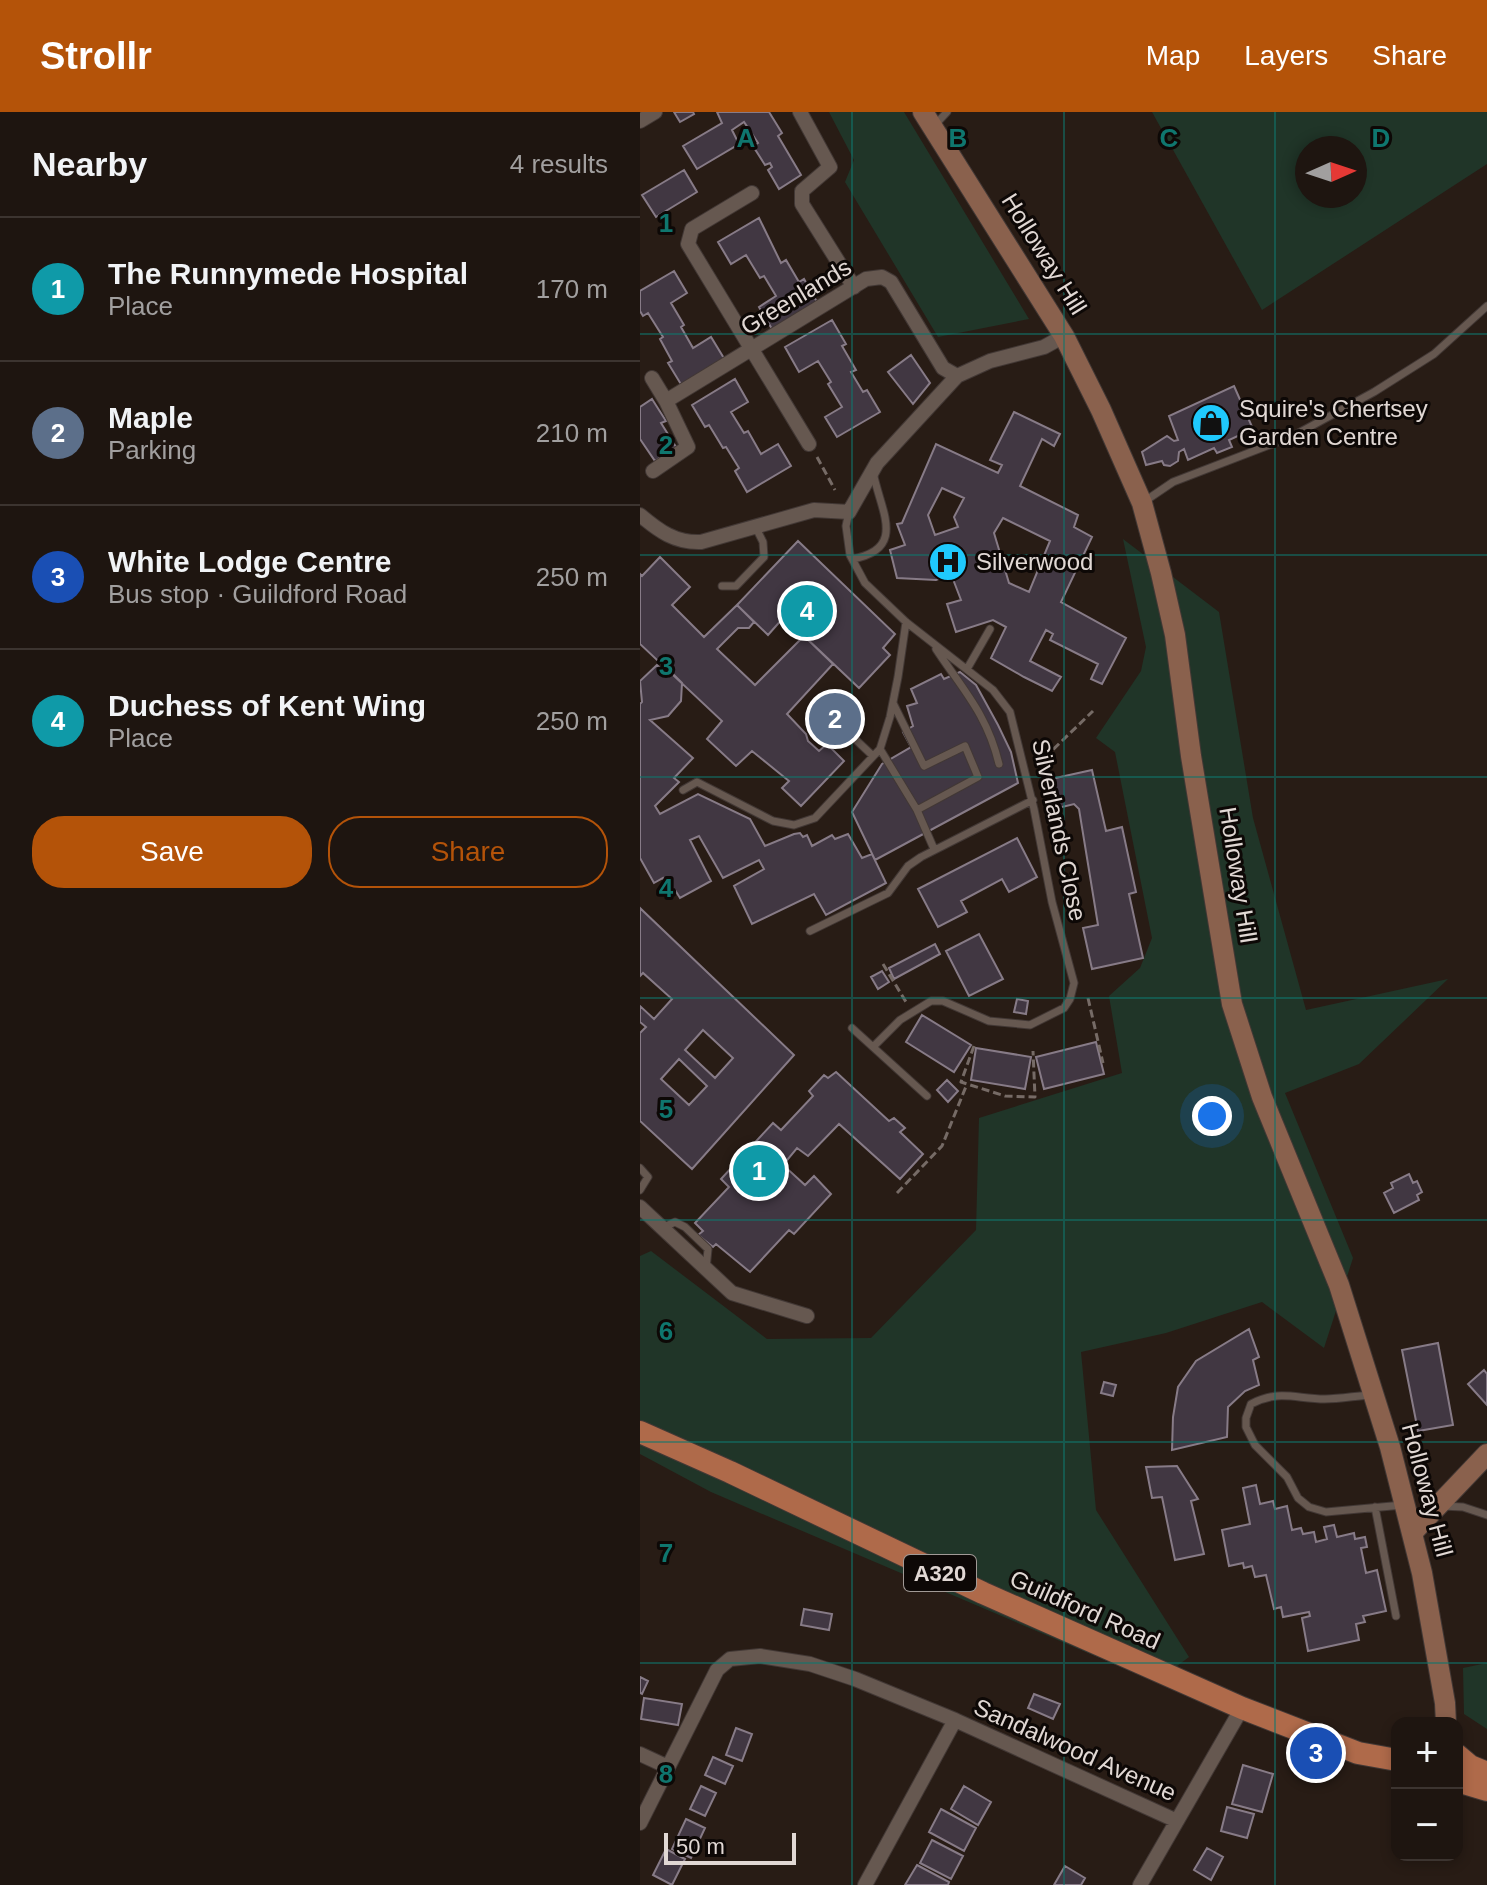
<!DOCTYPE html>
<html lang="en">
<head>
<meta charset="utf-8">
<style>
	:root { --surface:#1e1510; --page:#261e19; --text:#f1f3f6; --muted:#a19f9f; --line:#3c3430; --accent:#b45309 }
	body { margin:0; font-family:Arial,sans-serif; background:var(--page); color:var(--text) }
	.controls { position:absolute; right:24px; bottom:24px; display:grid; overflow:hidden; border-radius:16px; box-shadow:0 4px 12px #0003 }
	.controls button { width:72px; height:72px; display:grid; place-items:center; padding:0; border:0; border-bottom:2px solid var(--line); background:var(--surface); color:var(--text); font:40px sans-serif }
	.compass { position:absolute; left:655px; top:24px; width:72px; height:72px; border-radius:50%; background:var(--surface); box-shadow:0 4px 12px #0003; rotate:87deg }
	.scale { position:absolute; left:24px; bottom:20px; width:132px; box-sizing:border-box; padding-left:8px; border:4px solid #e1d8d4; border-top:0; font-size:22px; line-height:28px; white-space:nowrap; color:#e1d8d4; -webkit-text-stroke:6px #0d0806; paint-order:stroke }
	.you { position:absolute; left:572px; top:1004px; width:28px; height:28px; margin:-20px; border:6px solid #fff; border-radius:50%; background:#1a73e8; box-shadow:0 0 0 12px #1a73e833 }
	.badge { display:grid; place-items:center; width:52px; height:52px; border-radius:50%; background:var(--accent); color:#fff; font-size:26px; font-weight:700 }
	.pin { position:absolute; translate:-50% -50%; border:4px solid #fff; box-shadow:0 2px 8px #0006 }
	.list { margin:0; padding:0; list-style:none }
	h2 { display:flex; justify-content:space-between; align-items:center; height:104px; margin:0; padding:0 32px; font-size:34px }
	h2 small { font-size:26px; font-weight:400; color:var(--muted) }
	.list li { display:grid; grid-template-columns:52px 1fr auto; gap:24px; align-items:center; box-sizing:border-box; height:144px; padding:0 32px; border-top:2px solid var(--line) }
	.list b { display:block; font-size:30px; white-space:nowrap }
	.list p { margin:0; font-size:26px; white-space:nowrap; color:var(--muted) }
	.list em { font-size:26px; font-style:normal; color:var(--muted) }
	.actions { display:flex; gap:16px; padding:24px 32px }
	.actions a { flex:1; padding:18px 0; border:2px solid var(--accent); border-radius:32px; text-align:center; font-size:28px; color:var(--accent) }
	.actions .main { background:var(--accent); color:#fff }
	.map { position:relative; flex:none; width:847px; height:1773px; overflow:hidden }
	header { display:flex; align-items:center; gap:48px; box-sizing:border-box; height:112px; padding:0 40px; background:var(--accent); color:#fff }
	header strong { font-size:38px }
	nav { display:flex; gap:44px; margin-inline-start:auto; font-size:28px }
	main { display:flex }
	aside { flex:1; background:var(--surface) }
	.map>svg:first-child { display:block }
	.green { fill:#203528; fill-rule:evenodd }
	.building { fill:#413742; stroke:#877b87; stroke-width:2; fill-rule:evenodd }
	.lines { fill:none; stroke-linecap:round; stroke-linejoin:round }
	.lane-casing { stroke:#423835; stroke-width:9 }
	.street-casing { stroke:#423835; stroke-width:16 }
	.secondary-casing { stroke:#423835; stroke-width:22 }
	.primary-casing { stroke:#423835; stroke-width:24 }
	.path { stroke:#766b66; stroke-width:3; stroke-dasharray:8 4; stroke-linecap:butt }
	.lane { stroke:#665850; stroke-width:7 }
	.street { stroke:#665850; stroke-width:14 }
	.secondary { stroke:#8a614d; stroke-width:20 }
	.primary { stroke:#af6a4a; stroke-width:22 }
	.grid { fill:none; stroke:#0f766e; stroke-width:2; stroke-opacity:0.55 }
	.labels { text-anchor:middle; stroke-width:6; stroke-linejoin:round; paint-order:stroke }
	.shield { fill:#0d0806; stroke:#a19a96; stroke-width:2 }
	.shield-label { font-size:22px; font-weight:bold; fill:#e1d8d4 }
	.street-label { font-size:24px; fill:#e1d8d4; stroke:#0d0806 }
	.poi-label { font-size:24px; fill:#e1d8d4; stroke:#0d0806; text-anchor:start }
	.grid-label { font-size:26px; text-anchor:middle; font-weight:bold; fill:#0f766e; stroke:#0d0806; stroke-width:6; stroke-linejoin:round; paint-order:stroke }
</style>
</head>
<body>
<header>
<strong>Strollr</strong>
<nav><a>Map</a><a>Layers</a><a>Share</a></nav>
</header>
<main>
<aside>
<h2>Nearby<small>4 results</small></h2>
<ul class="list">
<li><span class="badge" style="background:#0f9aa8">1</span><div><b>The Runnymede Hospital</b><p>Place</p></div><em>170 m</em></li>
<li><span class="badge" style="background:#5c6f8a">2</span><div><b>Maple</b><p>Parking</p></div><em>210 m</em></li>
<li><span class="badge" style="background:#1a4fb4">3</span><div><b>White Lodge Centre</b><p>Bus stop · Guildford Road</p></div><em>250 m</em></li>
<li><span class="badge" style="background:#0f9aa8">4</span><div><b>Duchess of Kent Wing</b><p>Place</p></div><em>250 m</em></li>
</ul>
<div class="actions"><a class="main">Save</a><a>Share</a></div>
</aside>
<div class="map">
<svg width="847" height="1773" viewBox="0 0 847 1773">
	<rect width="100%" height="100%" fill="#281c15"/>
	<path class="green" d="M189,0H264L389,207L298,225L205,70L214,48Z
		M512,0H847V52L622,198ZM715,36V84H667V36Z
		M483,427L579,500L613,706L666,898L808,867L719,952L645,981L713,1146L684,1236L622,1190L526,1221L441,1240L456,1398L549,1545L516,1570L71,1380L0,1342V1144L11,1139L127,1227L231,1226L336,1118L339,1006L482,961L469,884L500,856L512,826L475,640L456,626L501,559L506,535Z
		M847,1551V1617L824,1602L823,1556Z"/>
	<path class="building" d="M34,0H53L54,2L40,10Z
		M77,0H129L142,21L138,24L161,63L139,77L128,58L132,55L130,51L125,53L113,34L118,31L104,10L92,18L99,32L57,57L43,34L82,11Z
		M44,58L57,80L16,105L2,83Z
		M119,106L141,151L146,148L159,170L164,167L177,190L132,217L119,195L136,184L124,164L120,166L106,143L91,152L78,130Z
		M34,159L47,181L31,191L44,213L41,215L53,236L71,225L85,248L42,274L28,251L32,249L20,227L23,225L8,201L3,204L0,199V179Z
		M192,208L206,232L202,234L216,258L211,260L223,280L227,278L240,300L197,325L185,305L202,295L188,272L191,270L178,249L159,260L145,235Z
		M271,243L290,271L273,292L248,260Z
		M95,267L108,290L91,300L104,321L108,319L121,342L138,332L151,354L107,380L95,359L99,356L86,335L83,336L69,313L65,315L52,293Z
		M594,274L613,317L589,328L592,335L577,341L574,336L548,348L544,337L539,340L538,349L530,354L524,353L522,349L506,353L502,340L527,324L534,329L538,328L529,304Z
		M12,287L26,309L21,311L36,335L15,349L0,327V295Z
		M374,300L420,322L414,334L402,327L380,374L438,403L434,415L452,425L421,490L486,526L462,572L451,567L458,552L410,528L413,522L406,518L390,549L421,565L412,579L384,565L351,546L366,515L353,508L316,520L307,492L321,488L311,462L296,468L257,466L250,438L265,433L257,412L262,411L296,332L358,361L362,353L350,348ZM302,376L324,386L314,405L318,415L295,423L288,403ZM363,406L410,429L389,480L369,471L354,421Z
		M158,429L255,522L243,536L250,543L219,576L144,505L128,523L97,493Z
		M20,445L50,475L32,493L64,525L97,493L114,510L109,516H98L77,537L115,573L164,524L193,552L147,602L166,622L168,629L179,639L187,632L204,649L161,694L142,676L149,669L112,639L96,654L67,627L82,609L0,532V462L2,464Z
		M17,553L28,564L31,560L42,571L41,589L28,604L10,608L53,646L34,666L39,670L15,694L20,702L58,682L110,707L125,734L154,722L160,721L163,725L167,723L172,734L192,723L195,727L208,722L222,746L232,742L246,771L186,803L174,782L112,812L94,774L124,757L119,748L83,766L59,724L50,728L71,769L40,786L35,778L30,781L23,766L14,771L0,746V592L2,590L0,569Z
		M320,560L336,573L358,613L371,640L378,671L235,748L212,700L242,652L271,635L263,620L273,614L267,594L277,591L271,577L301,562L304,567Z
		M452,658L466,719L482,715L496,780L489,782L503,846L452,857L443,816L458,813L439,697L434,692L418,696L411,667Z
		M377,726L397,765L369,780L362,767L321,789L327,800L298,815L278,777Z
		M0,796L154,943L52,1057L0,1009V921L6,915L0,910V894L14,907L32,887L3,861L0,864ZM63,918L93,946L75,966L45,938ZM39,947L67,974L49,993L21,967Z
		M339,822L363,867L329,884L306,839Z
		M295,832L300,842L254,867L249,856Z
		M242,859L249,870L238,877L231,865Z
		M377,887L388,889L386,902L374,900Z
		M282,903L331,933L314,960L266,930Z
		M456,930L464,962L404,977L396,945Z
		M336,936L391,945L385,977L331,968Z
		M196,960L249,1009L254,1006L265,1016L260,1020L283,1042L260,1067L199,1012L168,1044L157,1036L143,1053L165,1073L174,1064L191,1082L154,1122L149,1118L110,1160L76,1132L73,1135L58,1123L63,1119L55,1111L89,1075L81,1067L133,1011L141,1018L173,984L169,979L184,963L188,966Z
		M307,968L318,979L308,990L297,978Z
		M769,1062L773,1071L777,1069L782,1080L777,1083L779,1088L754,1101L744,1081L753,1076L751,1071Z
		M609,1217L619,1245L613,1248L619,1273L605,1279L588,1295L587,1325L532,1338L533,1305L538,1275L556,1249Z
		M798,1231L813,1313L778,1319L762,1238Z
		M844,1258L847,1262V1293L828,1272Z
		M464,1270L476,1273L473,1284L461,1281Z
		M537,1354L558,1387L551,1389L564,1442L535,1448L522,1385L512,1386L506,1355Z
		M616,1373L620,1392L633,1389L635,1397L647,1394L652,1418L661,1416L663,1422L674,1420L676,1430L687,1427L684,1415L694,1413L697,1425L714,1421L715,1427L725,1425L727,1435L721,1436L726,1461L737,1458L746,1499L723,1504L725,1510L716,1512L719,1528L668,1539L662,1506L670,1504L669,1500L643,1505L641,1495L634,1497L626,1463L615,1465L612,1454L604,1456L603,1451L589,1454L582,1418L610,1412L603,1376Z
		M164,1497L192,1502L189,1518L161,1513Z
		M0,1565L8,1569L2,1582L0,1581Z
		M394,1582L420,1592L413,1607L388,1596Z
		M4,1586L42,1592L38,1613L1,1607Z
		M96,1616L112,1622L102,1649L86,1643Z
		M73,1645L93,1654L85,1672L65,1663Z
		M603,1653L633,1662L622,1700L592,1692Z
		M61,1674L76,1681L65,1704L50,1697Z
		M324,1674L351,1690L338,1713L311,1697Z
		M587,1695L614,1702L607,1726L581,1719Z
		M301,1697L336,1716L324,1739L289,1720Z
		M46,1707L65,1716L51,1746L32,1737Z
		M292,1728L323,1744L311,1767L280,1751Z
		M567,1736L583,1745L571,1768L554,1758Z
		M26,1737L45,1747L32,1773L13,1763Z
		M277,1753L309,1770L308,1773H265Z
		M425,1754L445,1766L441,1773H414Z"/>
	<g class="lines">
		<g class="lane-casing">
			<path id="lane" d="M295,13L307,0
				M505,389L533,370L653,324L734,280L794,242L847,194
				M209,400L206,414L210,443L225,471L266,510L353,578L370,600L394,697L412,790L434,871L430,887L424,896L390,913L349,909L303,889H291L260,908L233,935
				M212,447C268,437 240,398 233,360
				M82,474H96L124,445L123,430L115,414
				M296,537C323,578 347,602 359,652
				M327,557L350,517
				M253,591L284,654L325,634L338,665L277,698L294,737
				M180,594L233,644
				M240,637L277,698
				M43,678L57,670L133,709L154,713L175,706L240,637L250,605L258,565L266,510
				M170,819L248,781L268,754L281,745L393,688
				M212,916L287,984
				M0,1056L8,1065L0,1078
				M22,1116L35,1110L45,1115L68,1137L66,1157
				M730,1283C715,1284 700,1287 685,1287C656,1287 639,1277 611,1292L606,1306V1315L615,1333L647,1365L658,1386L669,1395L686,1400L763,1393
				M802,1394L823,1395L847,1403
				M735,1395L756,1504"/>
		</g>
		<g class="street-casing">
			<path id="street" d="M160,0L190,55L162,79V92L214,175
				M0,9L15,0
				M112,81L52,117L48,132L169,332
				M12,266L26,289L48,335L13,359
				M26,289L226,167L242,165L251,170L303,256L317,264
				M0,403C19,419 35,431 61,430L174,398L209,400L237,351L317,264L350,249L404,235L424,224
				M0,1095L92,1181L167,1204
				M0,1642L28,1655
				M0,1711L77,1558L90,1547L120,1544L170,1552L215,1567L315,1608L537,1709
				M225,1773L315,1608
				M500,1773L602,1596"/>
		</g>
		<g class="secondary-casing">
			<path id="secondary" d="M283,0L424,224L461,298L502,391L521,461L535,523L551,644L592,892L622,985L699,1173L750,1335L782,1461L805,1591L806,1611
				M772,1421L847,1342"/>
		</g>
		<g class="primary-casing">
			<path id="primary" d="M0,1320L90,1360L343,1481L602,1596L718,1641L757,1648
				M817,1643L830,1654L847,1661
				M817,1669L847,1678"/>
		</g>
		<path class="path" d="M177,345L195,378
			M396,654L453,599
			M243,852L266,890
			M448,886L463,951
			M334,934L321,970L365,984L395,985L393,939
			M257,1081L302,1034L327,972"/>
		<use href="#lane" class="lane"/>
		<use href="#street" class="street"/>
		<use href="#secondary" class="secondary"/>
		<use href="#primary" class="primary"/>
	</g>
	<path class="grid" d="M212,0V1773M424,0V1773M635,0V1773M0,222H847M0,443H847M0,665H847M0,886H847M0,1108H847M0,1330H847M0,1551H847"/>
	<defs>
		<g id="shop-disc" transform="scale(2)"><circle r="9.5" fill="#1fc9fd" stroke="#0d0806"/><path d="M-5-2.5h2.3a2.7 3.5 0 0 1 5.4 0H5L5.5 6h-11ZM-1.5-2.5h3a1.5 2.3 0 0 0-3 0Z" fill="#111"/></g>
		<g id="hospital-disc" transform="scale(2)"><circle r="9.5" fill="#1fc9fd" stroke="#0d0806"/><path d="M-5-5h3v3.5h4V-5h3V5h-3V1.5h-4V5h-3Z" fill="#111"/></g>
	</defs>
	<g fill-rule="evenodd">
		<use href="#shop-disc" x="571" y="311"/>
		<use href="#hospital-disc" x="308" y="450"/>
	</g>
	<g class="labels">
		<rect class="shield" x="264" y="1443" width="72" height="36" rx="6"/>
		<g class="shield-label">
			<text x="300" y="1469">A320</text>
		</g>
		<g class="street-label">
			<text transform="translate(404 142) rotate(58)" y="8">Holloway Hill</text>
			<text transform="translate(156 185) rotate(-31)" y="8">Greenlands</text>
			<text transform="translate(419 718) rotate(78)" y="8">Silverlands Close</text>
			<text transform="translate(598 763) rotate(81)" y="8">Holloway Hill</text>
			<text transform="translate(787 1378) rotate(75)" y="8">Holloway Hill</text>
			<text transform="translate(445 1498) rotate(24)" y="8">Guildford Road</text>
			<text transform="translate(435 1638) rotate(24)" y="8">Sandalwood Avenue</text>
		</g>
		<g class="poi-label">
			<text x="599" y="305">Squire's Chertsey<tspan x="599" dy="28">Garden Centre</tspan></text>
			<text x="336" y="458">Silverwood</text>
		</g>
	</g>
	<g class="grid-label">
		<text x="106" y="35">A</text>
		<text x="318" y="35">B</text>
		<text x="529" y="35">C</text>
		<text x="741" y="35">D</text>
		<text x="26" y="120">1</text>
		<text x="26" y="342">2</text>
		<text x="26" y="563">3</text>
		<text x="26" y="785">4</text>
		<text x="26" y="1006">5</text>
		<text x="26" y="1228">6</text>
		<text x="26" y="1450">7</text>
		<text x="26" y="1671">8</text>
	</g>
</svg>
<div class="controls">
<button>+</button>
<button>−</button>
</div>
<svg class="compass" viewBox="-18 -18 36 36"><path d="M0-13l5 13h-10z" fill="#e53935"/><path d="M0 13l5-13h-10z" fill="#a19f9f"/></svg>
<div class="scale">50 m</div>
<div class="you"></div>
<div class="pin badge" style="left:119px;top:1059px;background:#0f9aa8">1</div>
<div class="pin badge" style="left:195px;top:607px;background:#5c6f8a">2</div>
<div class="pin badge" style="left:676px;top:1641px;background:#1a4fb4">3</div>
<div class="pin badge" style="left:167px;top:499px;background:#0f9aa8">4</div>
</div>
</main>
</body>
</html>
